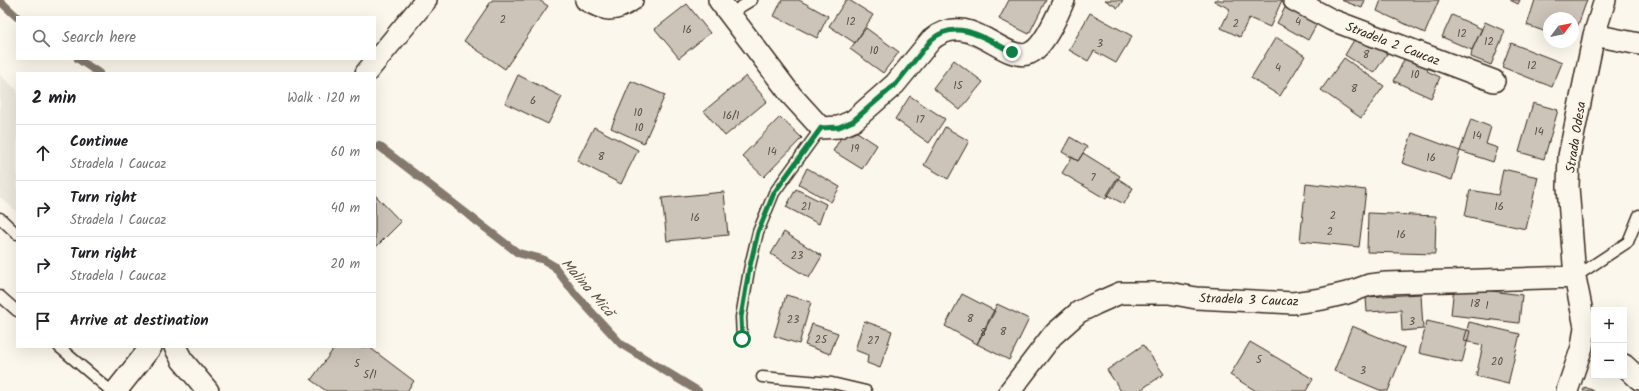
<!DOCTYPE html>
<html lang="en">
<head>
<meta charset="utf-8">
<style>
	:root { --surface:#fff; --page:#f6f6f6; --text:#202124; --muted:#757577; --line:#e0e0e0 }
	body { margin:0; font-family:Kalam,sans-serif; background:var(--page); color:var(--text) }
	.controls { position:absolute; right:12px; bottom:12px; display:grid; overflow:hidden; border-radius:0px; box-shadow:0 4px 16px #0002 }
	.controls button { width:36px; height:36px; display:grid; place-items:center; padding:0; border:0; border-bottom:1px solid var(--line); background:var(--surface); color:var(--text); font:20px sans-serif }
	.compass { position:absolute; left:1543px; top:12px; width:36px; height:36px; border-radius:50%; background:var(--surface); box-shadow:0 4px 16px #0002; rotate:58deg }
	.stop { position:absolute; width:12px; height:12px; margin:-9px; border:3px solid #0b8043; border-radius:50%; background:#fff }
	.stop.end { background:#0b8043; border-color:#fff; box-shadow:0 1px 4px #0008 }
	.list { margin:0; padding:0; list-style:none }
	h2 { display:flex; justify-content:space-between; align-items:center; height:52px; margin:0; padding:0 16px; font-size:17px }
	h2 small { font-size:13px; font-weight:400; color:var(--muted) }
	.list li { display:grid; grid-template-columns:26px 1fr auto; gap:12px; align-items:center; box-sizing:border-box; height:56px; padding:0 16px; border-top:1px solid var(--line) }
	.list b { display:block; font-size:15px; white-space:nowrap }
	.list p { margin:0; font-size:13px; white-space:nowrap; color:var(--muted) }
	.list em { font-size:13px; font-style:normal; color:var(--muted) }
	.icon { flex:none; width:22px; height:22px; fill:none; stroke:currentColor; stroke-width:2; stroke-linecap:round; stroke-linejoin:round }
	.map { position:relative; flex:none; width:1639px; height:391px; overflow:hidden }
	.search { position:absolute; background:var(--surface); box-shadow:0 4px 16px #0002; left:16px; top:16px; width:360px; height:44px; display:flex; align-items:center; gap:10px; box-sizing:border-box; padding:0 14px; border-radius:0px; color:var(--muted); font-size:15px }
	.panel { position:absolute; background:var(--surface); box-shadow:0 4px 16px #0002; left:16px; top:72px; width:360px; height:276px; border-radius:0px }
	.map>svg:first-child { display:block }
	.built { fill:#ede8dd }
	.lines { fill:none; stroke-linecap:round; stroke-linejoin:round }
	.stream { stroke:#85796d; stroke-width:8 }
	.building { fill:#ccc4b9; stroke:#3b2a1e }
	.service-casing { stroke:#3b2a1e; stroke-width:13 }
	.minor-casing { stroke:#3b2a1e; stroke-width:24 }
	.service { stroke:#fbf7ec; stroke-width:10 }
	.minor { stroke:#fbf7ec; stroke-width:21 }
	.route { stroke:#0b8043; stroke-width:5 }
	.labels { text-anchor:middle; stroke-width:3; stroke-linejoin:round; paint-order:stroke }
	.number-label { font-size:11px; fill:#5f5045 }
	.street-label { font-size:13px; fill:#3b2a1e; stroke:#fbf7ec }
	.water-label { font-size:14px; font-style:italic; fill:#605246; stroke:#fbf7ec }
</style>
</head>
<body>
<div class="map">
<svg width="1639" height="391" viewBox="0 0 1639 391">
	<rect width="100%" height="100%" fill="#fbf7ec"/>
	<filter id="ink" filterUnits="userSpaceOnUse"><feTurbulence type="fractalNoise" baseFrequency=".025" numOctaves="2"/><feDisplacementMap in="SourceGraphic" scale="8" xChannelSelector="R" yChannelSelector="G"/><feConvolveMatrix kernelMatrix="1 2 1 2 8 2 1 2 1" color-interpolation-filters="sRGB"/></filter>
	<g filter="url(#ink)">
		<path class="built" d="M0,75L17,90V212L0,197Z"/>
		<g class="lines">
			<path class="stream" d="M0,1L17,17
				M78,59L99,73
				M379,146L518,253L542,259L554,266L575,294L621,344L698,391"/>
		</g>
		<path class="building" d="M492,0H539L548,6L505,69L464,41Z
			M782,0H799L828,16L817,38L774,16Z
			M846,0H849L873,15L855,43L829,26Z
			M1009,0H1046L1029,34L999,19Z
			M1105,0H1123L1118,8Z
			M1214,0H1282L1270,27L1249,18L1240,37L1221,28L1230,9L1214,1Z
			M1341,0H1365L1362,8Z
			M1381,0H1439L1425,33L1377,11Z
			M1510,0H1520L1518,4Z
			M1535,0H1587L1573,39V18H1549V33L1527,25Z
			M1288,2L1320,18L1308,40L1277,23Z
			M687,4L710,33L679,58L655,29Z
			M1090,13L1132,36L1116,63L1094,51L1088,61L1069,50Z
			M1452,15L1482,29L1472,50L1442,37Z
			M1485,22L1505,31L1491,65L1471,57L1472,50Z
			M866,28L899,52L883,73L850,49Z
			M1357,35L1387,54L1374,73L1345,55Z
			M1276,37L1305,56L1280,96L1251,78Z
			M1511,43L1562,63L1552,87L1502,67Z
			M1410,47L1433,58L1427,71L1440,77L1431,98L1394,81Z
			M1344,58L1384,86L1361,118L1321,90Z
			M954,60L983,82L960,110L933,88Z
			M518,75L562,97L548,124L505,103Z
			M746,76L767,101L725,136L704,111Z
			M631,81L665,95L644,143L611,128Z
			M910,96L945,119L929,143L895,119Z
			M1533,103L1558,110L1544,159L1519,152Z
			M780,117L802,138L764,177L742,156Z
			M1471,119L1491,127L1486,144L1498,148L1493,162L1460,151Z
			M848,126L877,145L862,169L833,151Z
			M594,127L638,150L621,184L577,161Z
			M945,127L969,141L948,179L924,165Z
			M1412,133L1460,151L1452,180L1402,163Z
			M1070,137L1087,147L1078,161L1062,152Z
			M1083,153L1120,176L1106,199L1062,173L1072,157L1078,161Z
			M807,168L840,187L831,202L799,184Z
			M1503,169L1538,177L1526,229L1465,216L1470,190L1498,195Z
			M1117,178L1133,188L1124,204L1107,195Z
			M1306,183L1366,190L1359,247L1300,241Z
			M796,189L826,204L819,224L786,207Z
			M724,192L728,235L667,241L662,198Z
			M375,195L401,222L375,248Z
			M1368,213L1436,216L1435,254L1367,252Z
			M784,232L822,256L809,278L771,254Z
			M1454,286L1522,295L1519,323L1451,315Z
			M962,294L995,311L977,344L945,326Z
			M1421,294L1423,329L1402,331L1401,310L1367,312L1366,297Z
			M786,295L811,302L799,344L774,336Z
			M997,304L1029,319L1009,360L977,344Z
			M864,321L892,331L880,368L867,363L868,355L855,350Z
			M1427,321L1470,331L1462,363L1419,353Z
			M1469,322L1520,334L1508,384L1476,376L1483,345L1464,341Z
			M812,324L838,333L830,354L805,345Z
			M1352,326L1405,348L1388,391H1382L1334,371Z
			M1250,342L1313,379L1306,391H1256L1230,375Z
			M1143,345L1164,374L1139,391H1121L1107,370Z
			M335,347H369L414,381L407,391H326L311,380Z
			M1585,387L1594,391H1583Z"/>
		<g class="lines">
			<g class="service-casing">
				<path id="service" d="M729,14L752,0
					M0,218L17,234
					M1575,277L1628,242L1639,215
					M0,296L17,311
					M742,339L741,317L749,270L758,232L774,193L821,128
					M59,347L111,391
					M762,377L832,383L866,391"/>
			</g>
			<g class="minor-casing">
				<path id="minor" d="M586,0C605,11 613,13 632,0
					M719,0L791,95L821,128L839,127L853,121L895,84L931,40C970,7 1004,65 1030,53C1044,47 1058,14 1064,0
					M1294,0L1332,20L1494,81
					M1594,35L1639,44
					M366,73L426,0
					M175,347L182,360L208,391
					M1624,365L1639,379
					M116,391L151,347
					M1010,391L1052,336L1079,312L1095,304L1120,293H1169L1196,298L1293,303L1322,299L1347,293L1369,285L1386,283L1575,277
					M1567,391L1582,347L1585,327L1575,277L1568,187L1569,156L1594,35L1605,0"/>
			</g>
			<use href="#service" class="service"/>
			<use href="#minor" class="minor"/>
		</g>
	</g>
	<g class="lines" filter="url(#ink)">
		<path class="route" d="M742,339L741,317L749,270L758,232L774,193L821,128L839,127L853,121L896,84L931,40C957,17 986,39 1012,52"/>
	</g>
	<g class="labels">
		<g class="number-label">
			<text x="503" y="23">2</text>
			<text x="851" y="25">12</text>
			<text x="1298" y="25">4</text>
			<text x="1236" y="27">2</text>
			<text x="687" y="33">16</text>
			<text x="1462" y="37">12</text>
			<text x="1489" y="45">12</text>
			<text x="1100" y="47">3</text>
			<text x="874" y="54">10</text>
			<text x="1366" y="58">8</text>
			<text x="1532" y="69">12</text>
			<text x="1278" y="71">4</text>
			<text x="1415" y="78">10</text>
			<text x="958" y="89">15</text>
			<text x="1354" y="92">8</text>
			<text x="533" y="104">6</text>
			<text x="638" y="116">10</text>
			<text x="731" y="119">16/1</text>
			<text x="920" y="123">17</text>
			<text x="639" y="131">10</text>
			<text x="1539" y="135">14</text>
			<text x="1477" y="139">14</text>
			<text x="855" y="152">19</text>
			<text x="772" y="155">14</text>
			<text x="601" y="160">8</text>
			<text x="1431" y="161">16</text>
			<text x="1093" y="181">7</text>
			<text x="806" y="210">21</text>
			<text x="1499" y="210">16</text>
			<text x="1333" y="219">2</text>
			<text x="695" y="221">16</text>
			<text x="1330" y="235">2</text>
			<text x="1401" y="238">16</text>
			<text x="797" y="259">23</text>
			<text x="1475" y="307">18</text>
			<text x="1487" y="309">1</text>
			<text x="970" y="322">8</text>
			<text x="793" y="323">23</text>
			<text x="1412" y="325">3</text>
			<text x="1003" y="335">8</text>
			<text x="983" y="336">8</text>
			<text x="821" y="343">25</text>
			<text x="873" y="344">27</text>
			<text x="1259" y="363">5</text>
			<text x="1497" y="365">20</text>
			<text x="357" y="367">5</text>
			<text x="1363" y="374">3</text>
			<text x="370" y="378">5/1</text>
		</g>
		<g class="street-label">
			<text transform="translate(1393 43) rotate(21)" y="5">Stradela 2 Caucaz</text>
			<text transform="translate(1575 137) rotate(-81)" y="5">Strada Odesa</text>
			<text transform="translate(1249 299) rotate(2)" y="5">Stradela 3 Caucaz</text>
		</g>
		<g class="water-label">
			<text transform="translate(588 287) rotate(49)" y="5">Malina Mică</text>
		</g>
	</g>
</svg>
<div class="controls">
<button>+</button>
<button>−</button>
</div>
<svg class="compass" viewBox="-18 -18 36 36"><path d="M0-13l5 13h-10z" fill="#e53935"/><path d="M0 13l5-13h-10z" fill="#757577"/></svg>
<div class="stop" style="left:742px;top:339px"></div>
<div class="stop end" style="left:1012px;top:52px"></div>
<div class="search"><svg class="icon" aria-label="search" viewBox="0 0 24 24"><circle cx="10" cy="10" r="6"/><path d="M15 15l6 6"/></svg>Search here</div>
<section class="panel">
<h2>2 min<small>Walk · 120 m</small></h2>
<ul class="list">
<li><svg class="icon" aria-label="ahead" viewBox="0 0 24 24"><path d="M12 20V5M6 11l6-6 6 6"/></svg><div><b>Continue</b><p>Stradela 1 Caucaz</p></div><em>60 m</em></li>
<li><svg class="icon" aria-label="right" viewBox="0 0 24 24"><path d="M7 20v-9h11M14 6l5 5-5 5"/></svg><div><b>Turn right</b><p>Stradela 1 Caucaz</p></div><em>40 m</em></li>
<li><svg class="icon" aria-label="right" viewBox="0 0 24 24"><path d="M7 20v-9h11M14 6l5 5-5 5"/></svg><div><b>Turn right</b><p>Stradela 1 Caucaz</p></div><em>20 m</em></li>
<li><svg class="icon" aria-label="arrive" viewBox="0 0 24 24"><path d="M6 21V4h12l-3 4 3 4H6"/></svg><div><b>Arrive at destination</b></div></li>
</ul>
</section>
</div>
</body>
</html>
